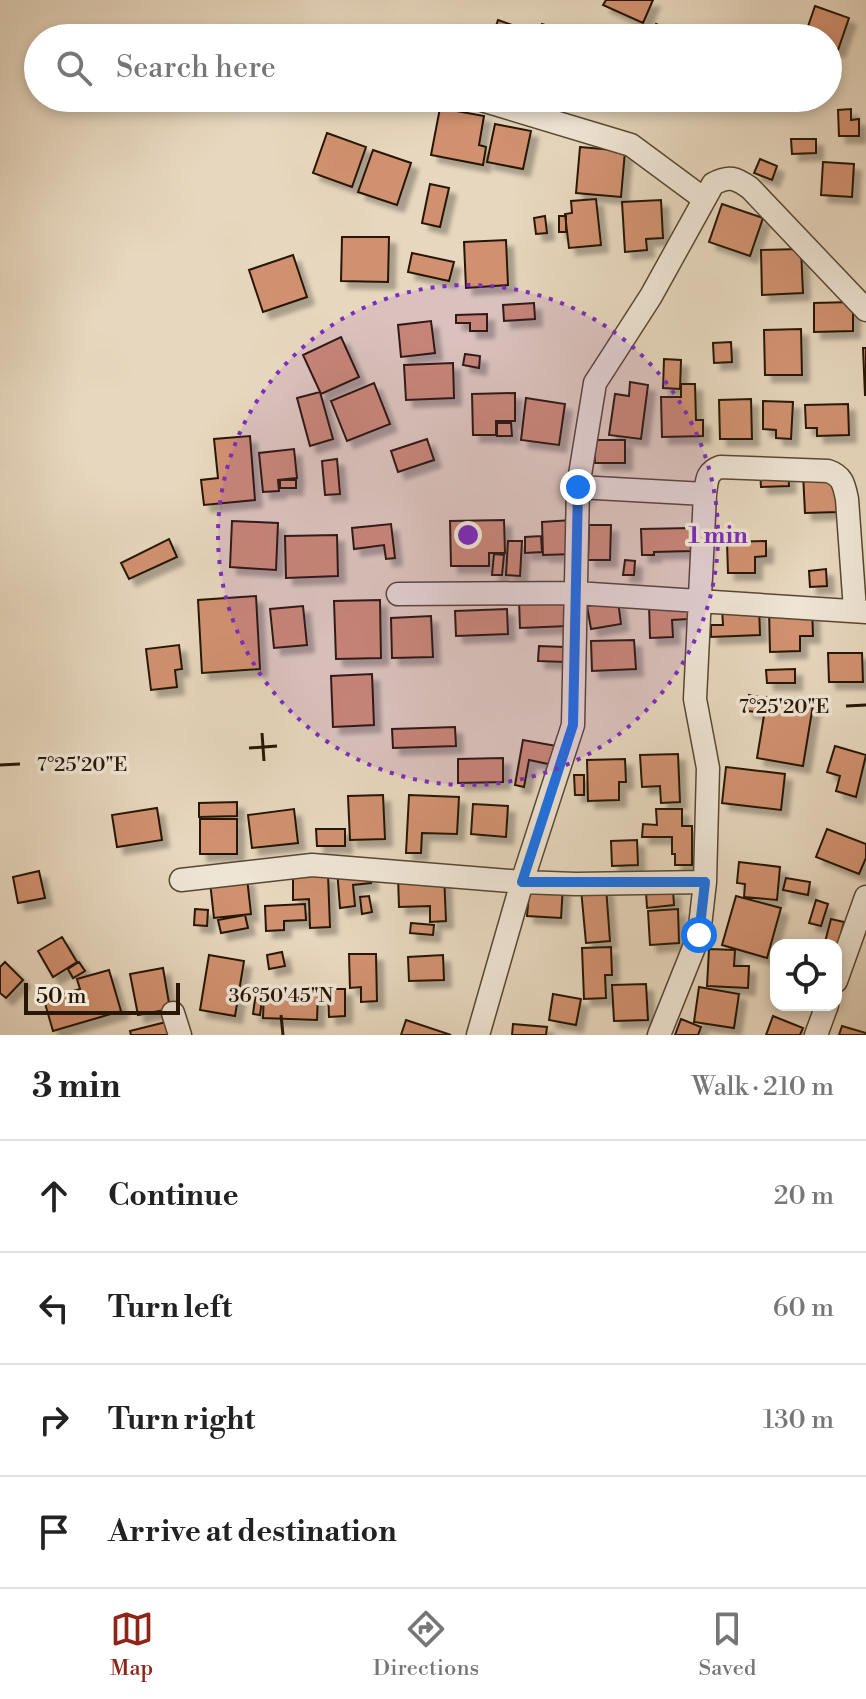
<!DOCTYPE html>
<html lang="en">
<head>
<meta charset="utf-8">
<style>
	:root { --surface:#fff; --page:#f6f6f6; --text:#222; --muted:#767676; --line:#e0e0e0; --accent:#8f2418 }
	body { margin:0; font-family:"Libre Bodoni",serif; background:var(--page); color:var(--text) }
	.controls { position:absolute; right:24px; bottom:24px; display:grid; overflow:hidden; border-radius:16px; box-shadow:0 4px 12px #0003 }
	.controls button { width:72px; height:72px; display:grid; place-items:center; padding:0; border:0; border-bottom:2px solid var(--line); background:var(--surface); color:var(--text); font:40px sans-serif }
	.scale { position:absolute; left:24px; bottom:20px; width:156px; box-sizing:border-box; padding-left:8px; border:4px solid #271704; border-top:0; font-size:22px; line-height:28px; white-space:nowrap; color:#271704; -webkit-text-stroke:6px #efe5d5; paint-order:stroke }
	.stop { position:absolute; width:24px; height:24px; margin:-18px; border:6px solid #1a73e8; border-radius:50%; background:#fff }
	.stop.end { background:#1a73e8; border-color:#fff; box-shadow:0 2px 8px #0008 }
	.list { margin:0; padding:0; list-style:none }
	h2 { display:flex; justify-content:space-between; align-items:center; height:104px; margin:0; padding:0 32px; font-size:34px }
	h2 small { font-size:26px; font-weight:400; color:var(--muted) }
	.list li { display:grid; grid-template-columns:52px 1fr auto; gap:24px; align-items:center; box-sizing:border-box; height:112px; padding:0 32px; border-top:2px solid var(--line) }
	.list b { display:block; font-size:30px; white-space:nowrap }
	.list em { font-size:26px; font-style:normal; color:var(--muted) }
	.icon { flex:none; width:44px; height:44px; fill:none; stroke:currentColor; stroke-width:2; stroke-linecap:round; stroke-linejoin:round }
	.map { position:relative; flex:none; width:866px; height:1035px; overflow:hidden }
	.search { position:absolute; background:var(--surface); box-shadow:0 4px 12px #0003; left:24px; right:24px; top:24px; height:88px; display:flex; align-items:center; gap:20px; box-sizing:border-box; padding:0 28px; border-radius:44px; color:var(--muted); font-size:30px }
	.sheet { height:552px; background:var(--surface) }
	nav { display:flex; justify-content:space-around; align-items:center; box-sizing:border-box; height:112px; border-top:2px solid var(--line); background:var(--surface); font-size:22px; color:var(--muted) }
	nav a { display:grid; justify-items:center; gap:4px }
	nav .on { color:var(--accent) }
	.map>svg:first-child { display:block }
	.building { fill:#d1916f; stroke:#271704; stroke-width:2; filter:url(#shadow) }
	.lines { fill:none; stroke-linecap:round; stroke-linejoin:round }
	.minor-casing { stroke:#574732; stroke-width:25 }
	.minor { stroke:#efe5d5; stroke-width:22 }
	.route { stroke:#1a73e8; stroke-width:10 }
	.ticks { fill:none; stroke:#271704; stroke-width:3 }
	.ring { fill:none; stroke:#7b2cbf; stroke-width:4; stroke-dasharray:4 8 }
	.ticks-label { font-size:20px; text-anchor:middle; fill:#271704; stroke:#efe5d5; stroke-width:7; stroke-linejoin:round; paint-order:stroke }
	.centre { fill:#7b2cbf; stroke:#efe5d5; stroke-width:4 }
	.ring-label { font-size:24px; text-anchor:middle; font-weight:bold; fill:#7b2cbf; stroke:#efe5d5; stroke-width:7; stroke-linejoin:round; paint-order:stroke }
</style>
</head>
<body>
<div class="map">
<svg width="866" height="1035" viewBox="0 0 866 1035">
	<defs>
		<filter id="shadow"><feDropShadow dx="7" dy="7" stdDeviation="2" flood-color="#0004"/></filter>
	</defs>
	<rect width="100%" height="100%" fill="#e7d7be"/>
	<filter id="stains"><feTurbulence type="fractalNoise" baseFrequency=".0025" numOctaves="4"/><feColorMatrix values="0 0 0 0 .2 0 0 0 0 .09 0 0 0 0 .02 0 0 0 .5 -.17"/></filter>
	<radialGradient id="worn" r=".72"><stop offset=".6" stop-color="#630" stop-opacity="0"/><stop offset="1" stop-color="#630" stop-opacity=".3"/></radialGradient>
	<path class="building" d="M606,0H653L643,23L603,5Z
		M815,6L849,18L838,50L828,46V38H804Z
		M498,20L529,31L526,38H492Z
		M542,24L554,28L555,26L590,38H538Z
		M656,24L680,35L678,38H649Z
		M440,108L484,116L479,145L486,147L483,165L431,155Z
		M851,109V120L859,119V136H839L838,110Z
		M495,124L531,131L523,169L487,162Z
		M327,133L366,147L352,187L313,173Z
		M791,139H816V153L792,154Z
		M580,147L625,151L621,197L576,193Z
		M373,150L411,163L397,205L358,192Z
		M760,159L777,166L772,180L754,173Z
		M823,162L854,164L852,197L821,195Z
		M430,184L449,188L440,227L422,223Z
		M596,199L601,245L569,248L565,214L572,213L571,201Z
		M661,200L663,238L646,239L647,250L625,252L622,202Z
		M722,204L763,218L750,256L709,242Z
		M545,216L547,233L536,234L534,218Z
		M559,216H566V232H559Z
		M342,237H389L388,282L341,281Z
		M506,240L508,285L466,288L464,242Z
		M801,249L803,293L762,295L761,250Z
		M412,253L454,262L449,281L408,272Z
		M293,255L307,297L263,312L249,270Z
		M853,302V331L814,332V303Z
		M534,303L535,319L504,321L503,305Z
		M487,314V331H470V323H456V315Z
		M431,321L435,353L401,357L398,325Z
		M801,329L802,375H765L764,330Z
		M341,337L359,377L321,394L303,355Z
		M731,342L732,362L714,363L713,343Z
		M863,348H866V395H865Z
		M465,354L480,356L479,368L463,365Z
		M664,359L681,360L680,389L663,388Z
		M453,363L454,398L406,400L404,365Z
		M630,382L648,385L641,439L609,435L615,394L629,396Z
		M374,383L390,424L347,441L331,401Z
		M681,384H695L696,420H703V436L662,437L661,397H681Z
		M320,392L333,439L310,446L297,398Z
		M515,393V421H496V435H473L472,394Z
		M526,398L565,404L559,445L521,440Z
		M751,399L752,439H720L719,400Z
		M763,401L793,402L791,439L776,438V430L763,429Z
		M848,404L849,435L817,436V428H806L805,405Z
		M497,423H511L512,436H497Z
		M250,436L255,500L204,505L201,480L218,478L214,439Z
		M427,439L434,460L398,472L391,451Z
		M594,440H625V463H595Z
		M294,449L297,478L278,480L279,491L263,492L259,453Z
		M337,459L340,494L325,495L322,461Z
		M788,469L789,486L761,487L760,470Z
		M837,473L838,512L805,513L803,474Z
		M280,480H296V488H280Z
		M504,520L505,553H489V566H451L450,521Z
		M572,520L574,554L543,555L542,522Z
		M232,521L278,523L276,570L230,567Z
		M391,524L395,558L386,559L384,545L354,549L352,528Z
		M589,525H611L610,560H588Z
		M690,528L691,551L654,552V555H642L641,529Z
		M337,535L338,576L286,578L285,536Z
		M541,536L542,552L525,553V537Z
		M169,539L177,557L129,579L121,563Z
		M508,541H522L520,576L506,575Z
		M766,541V556L755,557V573H728L727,542Z
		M494,554L504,555L502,575H492Z
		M625,560L635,561L634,575H623Z
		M826,569L827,586L810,587L809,571Z
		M256,596L260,669L202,673L198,600Z
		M567,599L568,626L520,628L519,600Z
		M380,600L381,658L336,659L334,601Z
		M618,601L621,624L591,629L587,606Z
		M688,603V619L672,620L673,637L650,638L649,604Z
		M303,606L307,645L274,648L270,609Z
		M759,606L760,635L711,637V625H723L722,608Z
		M812,607L813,636H800V651L770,652L769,609Z
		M507,609L508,634L456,636L455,611Z
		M431,616L433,657L392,658L391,618Z
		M634,640L636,669L592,671L591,641Z
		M179,645L182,669L175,670L177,687L151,690L146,649Z
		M539,646L565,647V662L538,661Z
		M828,653H862L863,682H829Z
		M795,669V683H767L766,670Z
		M372,674L374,725L333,727L331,676Z
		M749,695L759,697L757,712L747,711Z
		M767,697L813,705L803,766L757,758Z
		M455,727L456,746L393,748L392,729Z
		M523,740L562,747L558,766L529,760L524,787L515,785Z
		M835,746L866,755L856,797L836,791L840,776L827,772Z
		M678,754L680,802L661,803L660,786L642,787L640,755Z
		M503,758V782L458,783V759Z
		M625,759L626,782H619V800L588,801L587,760Z
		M726,767L785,774L781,810L722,803Z
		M574,775H584V795H575Z
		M383,795L385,839L350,840L348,796Z
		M409,795L459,797L457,834L422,833L421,853H406Z
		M237,802V816L199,817V803Z
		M473,804L508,806L506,837L471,834Z
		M157,808L162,840L117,847L112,815Z
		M294,809L298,843L252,848L248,815Z
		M656,809H682V826H692V865H675V854H672V837H642L643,824L657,825Z
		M200,819H237V854H200Z
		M316,829H345V846H317Z
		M827,829L866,844V858L859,874L816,857Z
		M637,840L638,865L612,866L611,841Z
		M739,862L780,867L777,900L744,897L745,884L737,883Z
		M369,866L371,883L353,885L355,906L340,908L337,869Z
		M39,871L45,898L18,903L13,877Z
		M328,874L330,927L310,928L309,899L293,900V876Z
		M444,874L446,921L430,922V906L399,907L398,876Z
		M247,878L251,914L214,918L210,882Z
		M786,878L810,882L808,895L783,890Z
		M530,883L563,886L561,918L527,916Z
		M606,887L610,941L586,943L581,889Z
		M673,890L674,905L647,908L646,892Z
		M369,896L372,912L362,914L360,897Z
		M736,896L781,908L767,958L722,945Z
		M816,900L828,904L821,926L809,923Z
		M305,904L306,920L284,921V930L266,931L265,906Z
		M195,909L208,910L207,926L194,925Z
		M678,909L679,943L650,945L648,911Z
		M245,915L248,928L221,933L218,920Z
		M831,919L844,922L838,945L825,942Z
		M411,923L434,925L433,935L410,933Z
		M62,937L77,962L53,977L38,951Z
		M611,947L612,975H605L606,998L584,999L582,948Z
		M709,949L735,950L734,966H749L748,988L707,986Z
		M282,952L285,966L269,969L267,955Z
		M349,954H376L377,1001L361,1002V987L350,988Z
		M209,955L244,961L235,1016L200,1010Z
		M443,955L444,980L409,981L408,957Z
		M5,962L23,980L6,998L0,993V967Z
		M79,962L85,971L73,978L68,969Z
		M163,968L170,1009L138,1015L130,974Z
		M109,970L121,1011L53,1031L44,1000L80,989L77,979Z
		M646,984L648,1020L614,1021L612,985Z
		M699,987L739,994L734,1028L694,1022Z
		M328,989H345V1016L329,1017Z
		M256,992L263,993L260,1015L253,1014Z
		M264,993L318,995L317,1020L263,1018Z
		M553,994L581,999L576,1025L549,1020Z
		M773,1016L803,1028L800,1035H766Z
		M681,1019L701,1027L698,1035H675Z
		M174,1020L178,1035H131L130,1031Z
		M406,1020L451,1035H401Z
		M513,1024L547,1027L546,1035H512Z
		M842,1026L866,1033V1035H839Z"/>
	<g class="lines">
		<g class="minor-casing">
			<path id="minor" d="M475,98L631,145L704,199
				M578,487L595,383L651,296L713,184C729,175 736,178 750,188L866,310
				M398,594L576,593L866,612
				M181,880L312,865L522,882L576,884L705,882
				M836,981L866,897
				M173,1013L180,1035
				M478,1035L522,882L573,725L578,487L705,494
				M659,1035L699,935L705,882L708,768L695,699L705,494C707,481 706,472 720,467L828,471C843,476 844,485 847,499L855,610
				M816,1035L827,1005"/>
		</g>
		<use href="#minor" class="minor"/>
	</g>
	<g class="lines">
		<path class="route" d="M578,487L573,725L522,882H705L699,935"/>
	</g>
	<path class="ticks" d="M846,706L866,705M262,733L264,761M249,748L277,746M0,765L20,764M281,1015L283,1035"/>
	<circle cx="468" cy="535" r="250" fill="#7b2cbf" fill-opacity=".12"/>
	<circle class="ring" cx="468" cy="535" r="250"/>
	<g class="ticks-label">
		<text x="784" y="713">7°25'20"E</text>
		<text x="82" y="771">7°25'20"E</text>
		<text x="281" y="1002">36°50'45"N</text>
	</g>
	<circle cx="468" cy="535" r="12" class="centre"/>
	<g class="ring-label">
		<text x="718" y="543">1 min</text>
	</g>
	<rect width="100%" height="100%" filter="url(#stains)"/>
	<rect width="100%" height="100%" fill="url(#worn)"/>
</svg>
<div class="controls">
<button><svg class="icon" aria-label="locate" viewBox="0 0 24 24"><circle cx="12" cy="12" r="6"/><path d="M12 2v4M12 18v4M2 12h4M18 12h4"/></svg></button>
</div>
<div class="scale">50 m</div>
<div class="stop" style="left:699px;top:935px"></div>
<div class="stop end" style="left:578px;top:487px"></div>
<div class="search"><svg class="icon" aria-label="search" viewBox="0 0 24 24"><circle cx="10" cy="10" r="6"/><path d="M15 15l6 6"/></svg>Search here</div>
</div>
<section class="sheet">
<h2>3 min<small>Walk · 210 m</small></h2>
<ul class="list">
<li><svg class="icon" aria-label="ahead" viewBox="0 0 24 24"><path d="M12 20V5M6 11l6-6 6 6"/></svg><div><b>Continue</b></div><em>20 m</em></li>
<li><svg class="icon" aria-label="left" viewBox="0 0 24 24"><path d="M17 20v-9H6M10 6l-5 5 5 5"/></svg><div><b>Turn left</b></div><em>60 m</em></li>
<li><svg class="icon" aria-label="right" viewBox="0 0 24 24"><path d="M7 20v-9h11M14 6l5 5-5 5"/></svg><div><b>Turn right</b></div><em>130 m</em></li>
<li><svg class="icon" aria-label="arrive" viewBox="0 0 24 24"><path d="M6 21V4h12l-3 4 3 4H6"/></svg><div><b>Arrive at destination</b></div></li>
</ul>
</section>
<nav>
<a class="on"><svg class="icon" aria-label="map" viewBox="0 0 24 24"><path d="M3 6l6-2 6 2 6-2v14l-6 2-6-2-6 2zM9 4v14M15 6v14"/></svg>Map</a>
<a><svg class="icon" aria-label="directions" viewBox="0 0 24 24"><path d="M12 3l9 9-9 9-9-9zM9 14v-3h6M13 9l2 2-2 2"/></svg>Directions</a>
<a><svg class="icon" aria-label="saved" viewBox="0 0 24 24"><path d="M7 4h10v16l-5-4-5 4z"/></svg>Saved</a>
</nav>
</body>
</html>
